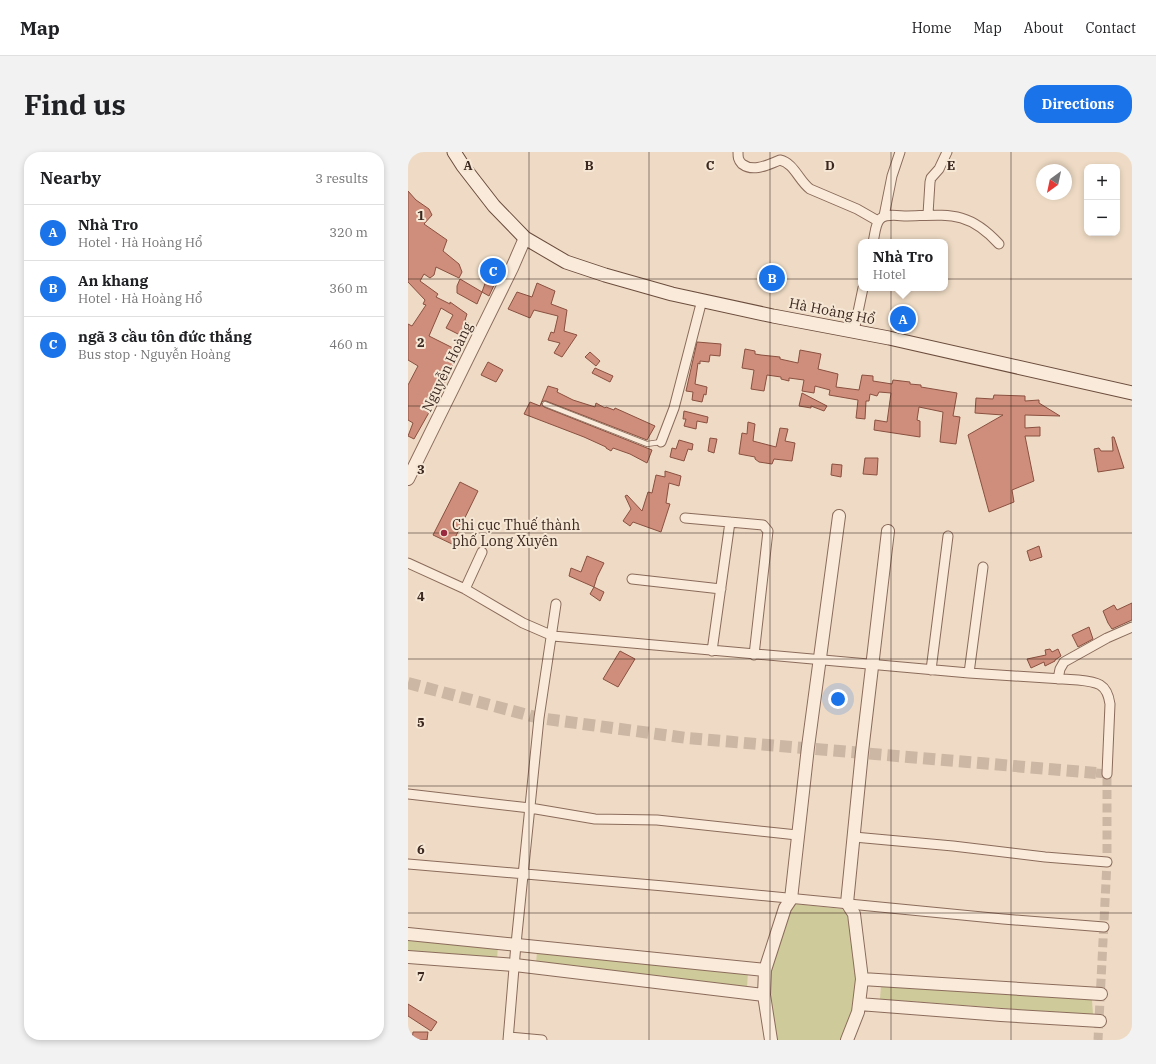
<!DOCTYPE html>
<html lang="en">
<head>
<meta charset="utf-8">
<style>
	:root { --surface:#fff; --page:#f2f2f2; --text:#202124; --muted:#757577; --line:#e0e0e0; --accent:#1a73e8 }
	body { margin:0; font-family:"IBM Plex Serif",serif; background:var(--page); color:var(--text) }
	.controls { position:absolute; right:12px; top:12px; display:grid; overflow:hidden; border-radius:8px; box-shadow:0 2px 6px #0003 }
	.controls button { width:36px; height:36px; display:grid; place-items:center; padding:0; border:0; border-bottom:1px solid var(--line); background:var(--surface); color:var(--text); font:20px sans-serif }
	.compass { position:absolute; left:628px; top:12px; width:36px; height:36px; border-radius:50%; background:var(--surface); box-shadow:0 2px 6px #0003; rotate:213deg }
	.you { position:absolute; left:430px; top:547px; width:14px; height:14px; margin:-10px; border:3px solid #fff; border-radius:50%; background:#1a73e8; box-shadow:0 0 0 6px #1a73e833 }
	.badge { display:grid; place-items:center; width:26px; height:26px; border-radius:50%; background:var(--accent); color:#fff; font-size:13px; font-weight:700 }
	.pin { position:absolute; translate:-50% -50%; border:2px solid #fff; box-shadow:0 1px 4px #0006 }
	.popup { position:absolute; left:450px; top:87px; width:90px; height:52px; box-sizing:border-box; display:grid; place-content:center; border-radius:8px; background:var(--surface); filter:drop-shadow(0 1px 3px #0005); font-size:13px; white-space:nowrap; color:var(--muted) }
	.popup b { font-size:15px; color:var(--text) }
	.popup::after { content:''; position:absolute; left:50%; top:100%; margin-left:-8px; border:8px solid transparent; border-top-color:var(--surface) }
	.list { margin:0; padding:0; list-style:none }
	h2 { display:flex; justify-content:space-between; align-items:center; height:52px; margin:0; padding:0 16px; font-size:17px }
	h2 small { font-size:13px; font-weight:400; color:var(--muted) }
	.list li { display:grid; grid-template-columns:26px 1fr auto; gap:12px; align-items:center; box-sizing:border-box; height:56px; padding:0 16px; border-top:1px solid var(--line) }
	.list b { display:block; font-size:15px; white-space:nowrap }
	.list p { margin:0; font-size:13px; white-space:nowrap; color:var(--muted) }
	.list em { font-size:13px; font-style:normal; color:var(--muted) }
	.map { position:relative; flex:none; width:724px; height:888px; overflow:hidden; border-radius:16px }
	header { display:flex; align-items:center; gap:24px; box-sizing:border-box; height:56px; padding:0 20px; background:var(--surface); border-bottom:1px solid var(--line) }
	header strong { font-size:19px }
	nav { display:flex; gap:22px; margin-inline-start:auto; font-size:14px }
	.intro { display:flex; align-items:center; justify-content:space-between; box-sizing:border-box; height:96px; padding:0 24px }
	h1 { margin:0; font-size:28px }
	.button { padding:10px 18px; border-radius:16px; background:var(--accent); color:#fff; font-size:14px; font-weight:700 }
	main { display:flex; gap:24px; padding:0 24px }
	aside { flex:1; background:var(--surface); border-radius:16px; box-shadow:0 2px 6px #0003 }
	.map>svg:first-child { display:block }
	.green { fill:#ceca99 }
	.building { fill:#ce8e7b; stroke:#8a5040 }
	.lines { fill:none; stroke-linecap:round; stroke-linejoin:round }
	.minor-tunnel { stroke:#cbb7a4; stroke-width:9; stroke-dasharray:9 4.5; stroke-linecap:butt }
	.tertiary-tunnel { stroke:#cbb7a4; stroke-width:12; stroke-dasharray:12 6; stroke-linecap:butt }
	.service-casing { stroke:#8b6b5b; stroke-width:6 }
	.minor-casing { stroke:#8b6b5b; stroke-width:11 }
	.tertiary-casing { stroke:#8b6b5b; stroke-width:14 }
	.secondary-casing { stroke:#6c4d3e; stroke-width:15 }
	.service { stroke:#f9ead9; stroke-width:4.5 }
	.minor { stroke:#f9ead9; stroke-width:9 }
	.tertiary { stroke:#f9ead9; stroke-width:12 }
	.secondary { stroke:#f9ead9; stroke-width:13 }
	.grid { fill:none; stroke:#3a271f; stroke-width:1; stroke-opacity:0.55 }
	.poi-dot { fill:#9a2a3f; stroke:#f6e7d5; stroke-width:1.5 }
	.labels { text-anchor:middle; stroke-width:4; stroke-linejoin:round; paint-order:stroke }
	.street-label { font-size:14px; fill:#3a271f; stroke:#f6e7d5 }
	.poi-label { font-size:14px; fill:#3a271f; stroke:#f6e7d5; text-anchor:start }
	.grid-label { font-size:13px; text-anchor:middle; font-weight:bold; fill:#3a271f; stroke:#f6e7d5; stroke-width:4; stroke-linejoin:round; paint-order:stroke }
</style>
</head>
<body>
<header>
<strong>Map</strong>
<nav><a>Home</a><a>Map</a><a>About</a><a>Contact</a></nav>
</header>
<div class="intro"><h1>Find us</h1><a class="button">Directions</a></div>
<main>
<aside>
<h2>Nearby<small>3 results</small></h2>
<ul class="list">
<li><span class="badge">A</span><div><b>Nhà Tro</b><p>Hotel · Hà Hoàng Hổ</p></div><em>320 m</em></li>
<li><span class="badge">B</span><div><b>An khang</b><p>Hotel · Hà Hoàng Hổ</p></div><em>360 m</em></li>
<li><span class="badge">C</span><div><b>ngã 3 cầu tôn đức thắng</b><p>Bus stop · Nguyễn Hoàng</p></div><em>460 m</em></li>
</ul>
</aside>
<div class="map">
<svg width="724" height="888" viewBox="0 0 724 888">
	<rect width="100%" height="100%" fill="#efdbc5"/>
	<path class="green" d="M388,752L434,757C441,763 441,774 443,783C451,820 452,854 433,888H368C363,865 359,831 365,808C369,790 377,773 383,755Z
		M0,789L90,794L89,808L0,802Z
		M129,799L340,819L339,836L128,812Z
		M473,833L684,848L685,863L472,847Z"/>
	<path class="building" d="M0,39L8,48L21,57L24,63L16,72L39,88L35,99L51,112L54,120L51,126L28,115L26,123L22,126L16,122L12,129L30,142L28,145L42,152V150L59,162L57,168L62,172L54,184L38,176L45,163L33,156L21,184L47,197L49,203L32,241L6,287L0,284L5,271L0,268V233L10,214L0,208V172L4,174L18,153L15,152L17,148L0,130Z
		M79,126L87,131L81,144L74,140Z
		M52,127L74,140L69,152L49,141V134Z
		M129,131L147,139L143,152L159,158L156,179L169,183L154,205L146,201L152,191L140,188L143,180L146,181L150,164L126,158L122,166L100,157L109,140L124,145Z
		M289,190L313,192L312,204L302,203L301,210L292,209V212L290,211L287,232L299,235L298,243L296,242L294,250L284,248L285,240L278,239Z
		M337,197L347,199V202L353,203L372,205V207L390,211L392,198L413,202L410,217L430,222L428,235L451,238L454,223L465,224V229L484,232L485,228L502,230V232L513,233V235L549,241L545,264L552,265L548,292L532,290L535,260L511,255L509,268L512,269V285L466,278L467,268L479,270L483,241L471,240L469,244L462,242L461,249H458L457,267L448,266L450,248L421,243L422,238L407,234L406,241L394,239L396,228L381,226V229L373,227V225L359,223L356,239L343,237L346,218L334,216Z
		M182,200L192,209L188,214L177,205Z
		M80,210L95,218L88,230L73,223Z
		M187,216L205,224L202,230L184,221Z
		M140,234L150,237L149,240L165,248L187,255L188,251L197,256L198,255L206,258L207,256L247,274L239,288L138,249H135L133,251L136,255L244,298L239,311L222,302L205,296L203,299L198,296V295L176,285L116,262L122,250L132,254Z
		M394,241L419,254L416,259L403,254V256L391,254Z
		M586,243L617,244V249L631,248V251L652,264L617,263V276L632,275V284H617L626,329L604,338L606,350L581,360L560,283L595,263L567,261L568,246L585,247Z
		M276,259L300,265L299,271L289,269L288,277L276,274L278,267H275Z
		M340,270L347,272L345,289L368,295L372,276L380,277L377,289L387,291L384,309L366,307L364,312L351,310L347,307V305L331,302L334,281L339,282Z
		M704,285H706L716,316L690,320L686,297L691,296L693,299H705Z
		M302,286L309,287L306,301L300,299Z
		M271,288L285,292L284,298L280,297L276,309L262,305L264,296L268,297Z
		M457,306H470L469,323L455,322Z
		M424,312L434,313L433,325L423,323Z
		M257,319L273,324L271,334L261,331L258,351L262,352L253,380L225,370L222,374L215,369L223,357L217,344L219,343L234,359L240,340L244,341L248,323L257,325Z
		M52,330L70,339L44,392L25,383Z
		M631,394L634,405L622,409L619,399Z
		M179,404L196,411L189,425L186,435L161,424L163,416L173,420Z
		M186,435L196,440L192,449L182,442Z
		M724,451V468L704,477L700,471L695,459L706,453L709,458Z
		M681,475L685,487L670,495L664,483Z
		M642,497L644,500L650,497L653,504L647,508V509L637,514L636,510L623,516L619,507L638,503L637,498Z
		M212,499L227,507L210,535L195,527Z
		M0,852L29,870L23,879L0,864Z
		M5,880H20L19,888H4Z"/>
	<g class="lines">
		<path class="minor-tunnel" d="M688,621L699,622V710L690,888"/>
		<path class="tertiary-tunnel" d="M0,531L131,566L279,586L688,621"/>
		<g class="service-casing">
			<path id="service" d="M137,252L239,292L253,290"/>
		</g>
		<g class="minor-casing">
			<path id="minor" d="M330,0C330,5 330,8 334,12C346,21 361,12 372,8C386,11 391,29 402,37L449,57L470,69
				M520,62L522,30L523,26L531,17L539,0
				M476,64L484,24L492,0
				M465,90C467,83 467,72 472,67C478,61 491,64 499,64C540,63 560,58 591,92
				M446,179L455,136
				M253,290L266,256L294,148
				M277,366L355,373L360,379L346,503
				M0,411L57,437L115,471L145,484L561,521L575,415
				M224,427L313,437
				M57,437L74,400
				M304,499L322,370
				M523,518L540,384
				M561,521L670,528C689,530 699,531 702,552L699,622
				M650,527L652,517L656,510L699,486L724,475
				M0,642L122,656L187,667L249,668L389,683
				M446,685L545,694L637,705L699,710
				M0,712L256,734L595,767L696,775
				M101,885L134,888
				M100,888L108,792L131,566L148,452"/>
		</g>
		<g class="tertiary-casing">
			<path id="tertiary" d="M0,327L104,116L117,86
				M0,782L357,818
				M0,805L107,813L356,843
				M454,827L693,842
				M451,852L593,863L692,869
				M363,888L356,843L357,818L377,756L383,747L400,595L431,364
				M439,888L450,860L454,827L446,762L439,751L454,600L480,379"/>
		</g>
		<g class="secondary-casing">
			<path id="secondary" d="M46,0L55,14L86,54L117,86L158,110L197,123L264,142L365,164L481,186L724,241"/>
		</g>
		<use href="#service" class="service"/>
		<use href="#minor" class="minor"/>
		<use href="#tertiary" class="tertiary"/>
		<use href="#secondary" class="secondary"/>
	</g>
	<path class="grid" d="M121,0V888M241,0V888M362,0V888M483,0V888M603,0V888M0,127H724M0,254H724M0,381H724M0,507H724M0,634H724M0,761H724"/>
	<circle class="poi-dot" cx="36" cy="381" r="4"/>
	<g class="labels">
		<g class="street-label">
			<text transform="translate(424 159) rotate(11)" y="5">Hà Hoàng Hổ</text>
			<text transform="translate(39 215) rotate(-64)" y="5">Nguyễn Hoàng</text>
		</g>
		<g class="poi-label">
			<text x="44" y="378">Chi cục Thuế thành<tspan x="44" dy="16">phố Long Xuyên</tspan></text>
		</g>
	</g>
	<g class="grid-label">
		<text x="60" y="18">A</text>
		<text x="181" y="18">B</text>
		<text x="302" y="18">C</text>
		<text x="422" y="18">D</text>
		<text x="543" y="18">E</text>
		<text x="13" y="68">1</text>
		<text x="13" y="195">2</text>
		<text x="13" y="322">3</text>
		<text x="13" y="449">4</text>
		<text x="13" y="575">5</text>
		<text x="13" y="702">6</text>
		<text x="13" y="829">7</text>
	</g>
</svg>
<div class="controls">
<button>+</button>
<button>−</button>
</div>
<svg class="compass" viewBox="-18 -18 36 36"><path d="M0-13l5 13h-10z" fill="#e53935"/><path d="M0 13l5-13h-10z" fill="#757577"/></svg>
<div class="you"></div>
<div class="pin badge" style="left:495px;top:167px">A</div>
<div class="popup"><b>Nhà Tro</b>Hotel</div>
<div class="pin badge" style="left:364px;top:126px">B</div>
<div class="pin badge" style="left:85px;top:119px">C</div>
</div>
</main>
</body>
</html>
